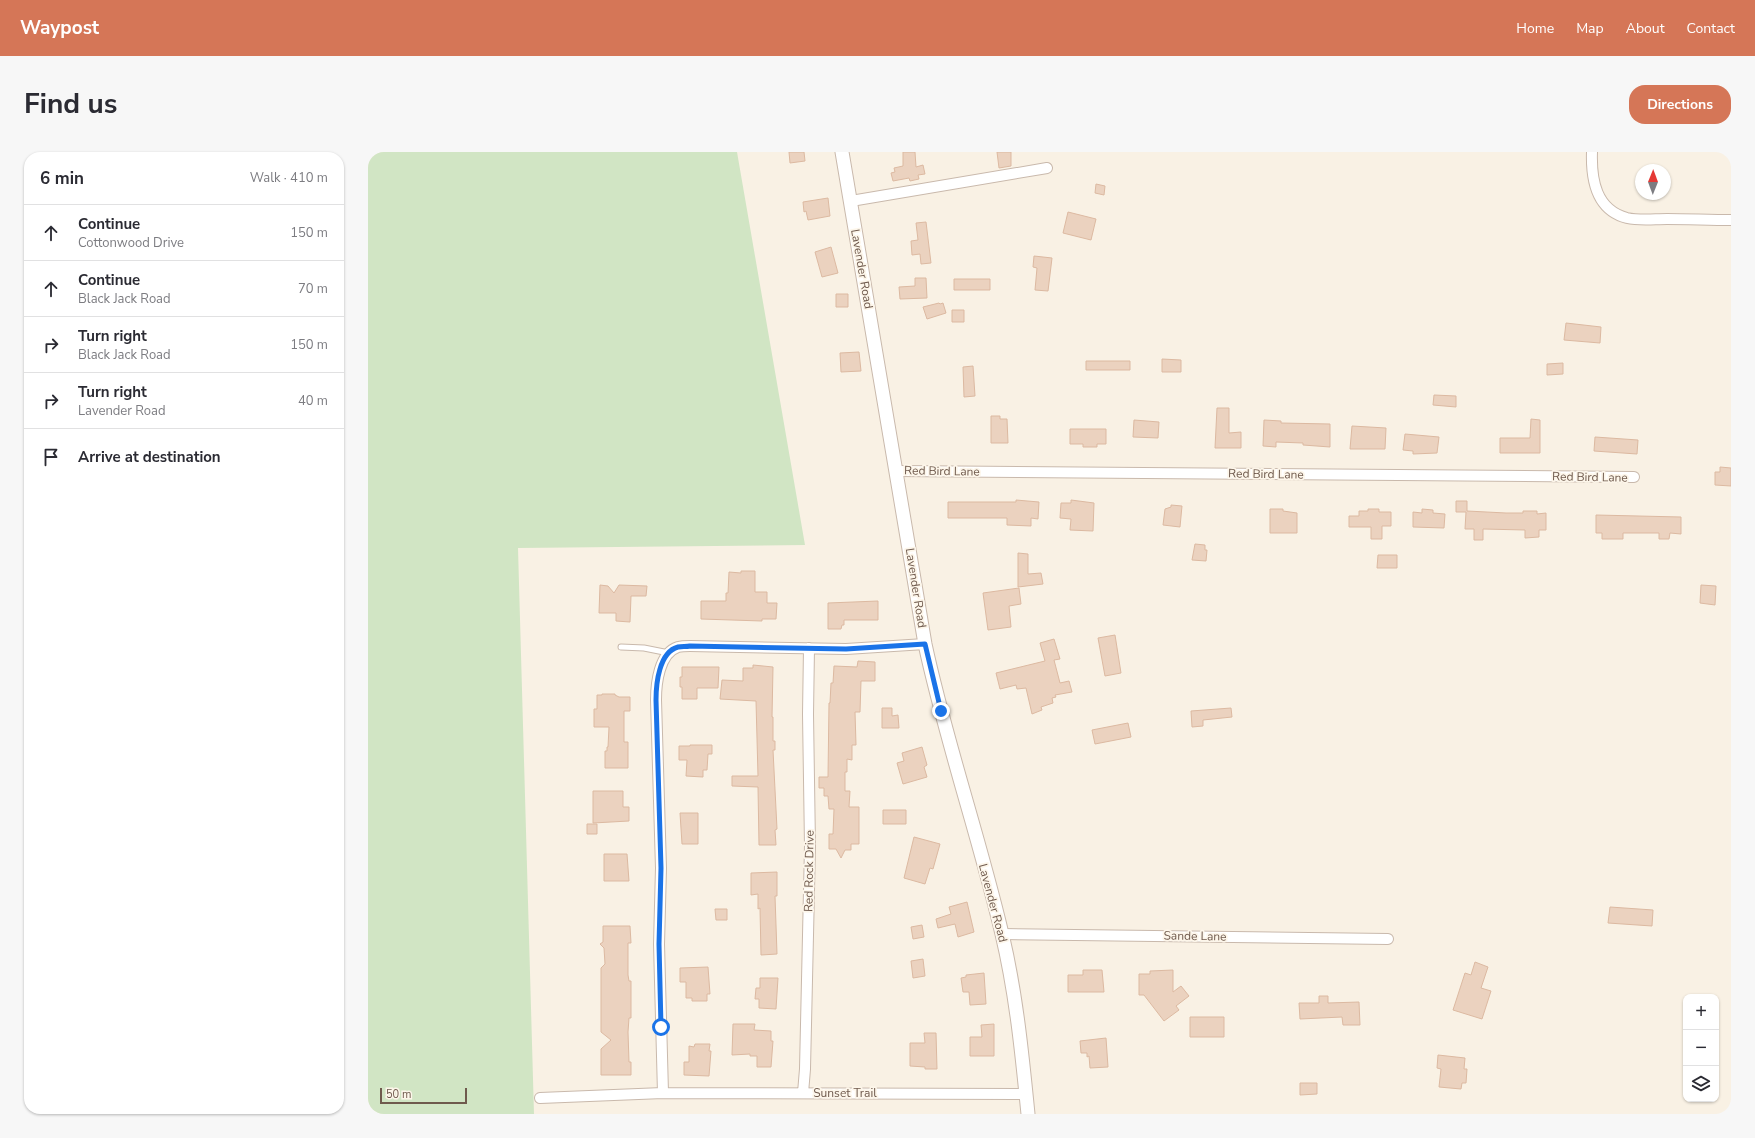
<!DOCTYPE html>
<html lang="en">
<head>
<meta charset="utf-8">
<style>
	:root { --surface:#fff; --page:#f7f7f7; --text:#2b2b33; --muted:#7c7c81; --line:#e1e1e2; --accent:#d57657 }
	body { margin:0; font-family:"Nunito Sans",sans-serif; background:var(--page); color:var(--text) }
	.controls { position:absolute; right:12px; bottom:12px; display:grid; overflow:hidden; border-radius:8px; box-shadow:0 1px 3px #0004 }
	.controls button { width:36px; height:36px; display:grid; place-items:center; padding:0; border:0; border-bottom:1px solid var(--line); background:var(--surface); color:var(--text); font:20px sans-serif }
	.compass { position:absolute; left:1267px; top:12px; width:36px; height:36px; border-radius:50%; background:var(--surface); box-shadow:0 1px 3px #0004; rotate:1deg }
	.scale { position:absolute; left:12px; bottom:10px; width:87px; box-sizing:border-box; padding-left:4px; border:2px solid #6f5a4d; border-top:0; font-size:11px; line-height:14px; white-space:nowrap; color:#6f5a4d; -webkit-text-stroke:3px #fdf6ea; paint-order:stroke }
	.stop { position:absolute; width:12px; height:12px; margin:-9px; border:3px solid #1a73e8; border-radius:50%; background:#fff }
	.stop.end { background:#1a73e8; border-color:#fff; box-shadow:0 1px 4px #0008 }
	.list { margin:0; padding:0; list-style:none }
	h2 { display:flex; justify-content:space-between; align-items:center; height:52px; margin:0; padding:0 16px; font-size:17px }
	h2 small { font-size:13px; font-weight:400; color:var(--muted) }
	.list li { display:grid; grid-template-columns:26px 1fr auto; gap:12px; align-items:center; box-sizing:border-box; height:56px; padding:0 16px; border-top:1px solid var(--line) }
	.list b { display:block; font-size:15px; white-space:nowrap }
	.list p { margin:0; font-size:13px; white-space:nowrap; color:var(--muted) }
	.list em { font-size:13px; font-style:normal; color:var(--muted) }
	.icon { flex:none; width:22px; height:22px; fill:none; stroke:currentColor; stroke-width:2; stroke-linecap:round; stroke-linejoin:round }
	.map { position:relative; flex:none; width:1363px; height:962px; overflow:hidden; border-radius:16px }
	header { display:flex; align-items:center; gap:24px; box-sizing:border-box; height:56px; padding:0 20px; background:var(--accent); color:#fff }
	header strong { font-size:19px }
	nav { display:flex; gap:22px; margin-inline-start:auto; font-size:14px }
	.intro { display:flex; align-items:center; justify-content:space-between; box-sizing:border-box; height:96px; padding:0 24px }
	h1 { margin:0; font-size:28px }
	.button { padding:10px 18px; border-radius:16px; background:var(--accent); color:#fff; font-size:14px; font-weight:700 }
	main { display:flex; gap:24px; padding:0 24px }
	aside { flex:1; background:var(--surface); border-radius:16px; box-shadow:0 1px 3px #0004 }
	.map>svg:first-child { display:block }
	.green { fill:#d1e5c4 }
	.building { fill:#ebd2bf; stroke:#dcb9a1 }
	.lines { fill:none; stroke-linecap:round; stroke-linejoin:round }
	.service-casing { stroke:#c9b9ac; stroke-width:7 }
	.minor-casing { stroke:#c9b9ac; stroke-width:12 }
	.tertiary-casing { stroke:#c9b9ac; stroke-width:15 }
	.service { stroke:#fff; stroke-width:5 }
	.minor { stroke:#fff; stroke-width:10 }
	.tertiary { stroke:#fff; stroke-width:13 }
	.route { stroke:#1a73e8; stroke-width:5 }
	.labels { text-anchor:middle; stroke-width:3.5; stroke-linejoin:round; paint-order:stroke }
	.street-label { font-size:12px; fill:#6f5a4d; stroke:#fdf6ea }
</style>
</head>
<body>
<header>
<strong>Waypost</strong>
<nav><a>Home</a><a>Map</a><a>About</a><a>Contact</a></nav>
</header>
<div class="intro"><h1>Find us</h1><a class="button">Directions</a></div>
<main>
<aside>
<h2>6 min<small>Walk · 410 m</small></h2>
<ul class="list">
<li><svg class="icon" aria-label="ahead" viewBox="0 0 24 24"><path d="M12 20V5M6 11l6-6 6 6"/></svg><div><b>Continue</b><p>Cottonwood Drive</p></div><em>150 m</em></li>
<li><svg class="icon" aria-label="ahead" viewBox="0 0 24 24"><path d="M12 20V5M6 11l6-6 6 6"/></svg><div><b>Continue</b><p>Black Jack Road</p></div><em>70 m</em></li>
<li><svg class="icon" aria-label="right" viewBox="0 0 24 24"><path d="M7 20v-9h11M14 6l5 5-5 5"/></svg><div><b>Turn right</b><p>Black Jack Road</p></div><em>150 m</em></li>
<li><svg class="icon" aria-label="right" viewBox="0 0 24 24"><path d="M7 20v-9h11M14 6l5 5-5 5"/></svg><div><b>Turn right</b><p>Lavender Road</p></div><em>40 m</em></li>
<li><svg class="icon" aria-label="arrive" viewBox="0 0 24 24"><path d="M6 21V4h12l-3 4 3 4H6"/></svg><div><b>Arrive at destination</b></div></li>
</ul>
</aside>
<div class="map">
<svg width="1363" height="962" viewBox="0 0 1363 962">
	<rect width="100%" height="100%" fill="#f9f1e4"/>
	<path class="green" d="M0,0H369L437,393L150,396L166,962H0Z"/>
	<path class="building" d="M421,0H436L437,9L422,11Z
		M535,0H547L548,15L555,13L557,22L550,23L551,27L542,29L541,26L525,29L523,21L527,20L526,16L535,14Z
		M629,0H643V14L631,16Z
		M728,32L737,34L736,43L727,41Z
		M460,46L462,64L440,68L438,59L436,60L435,50Z
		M700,60L728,67L723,88L695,81Z
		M558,70L563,111L553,112L552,102L544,103L543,89L550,88L548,71Z
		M463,95L470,121L454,125L447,100Z
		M666,104L684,106L680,139L667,138L669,116L665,115Z
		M547,126H558L559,146L532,147L531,135L547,134Z
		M586,127H622V138H586Z
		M468,142H480V155H468Z
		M571,151L572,152L575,151L578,161L559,167L555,155Z
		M584,158H596V170H584Z
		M1198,171L1233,175L1232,191L1196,188Z
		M491,200L493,219L473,220L472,201Z
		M794,207L813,208V220H794Z
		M718,209H762V218H718Z
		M1195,211V222L1179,223V212Z
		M605,214L607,244L596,245L595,215Z
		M1066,243L1088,244V255L1065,253Z
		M849,256H861V281L873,280V296H847Z
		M623,264H632V267H639L640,291H623Z
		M1163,267L1172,268V301H1132V286H1162Z
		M766,268L791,270L790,286L765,285Z
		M896,268L913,269V271L962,272V295L935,293V291L908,290V295L895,294Z
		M984,274L1018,276L1017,297H982Z
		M702,277H738V292H729V295H715V292H702Z
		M1037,282L1071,285L1069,301L1045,302V299L1035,298Z
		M1227,285L1270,288L1269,302L1226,299Z
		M1352,315L1363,316V334L1347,333V320H1352Z
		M648,348L671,350L670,367L663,366V374L639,373V366H580V350H648Z
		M703,348L726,351L725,379L702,378L703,367L692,366L693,351H703Z
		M1088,349H1099V359L1138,361H1155V359H1169V362L1178,361V378H1171V385L1157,386V378L1115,377V388H1106V377H1097L1098,360H1088Z
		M803,353L814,354L812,375L795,373L797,357L803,355Z
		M902,357H915V359L929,361V381H902Z
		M1000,357H1011V360H1023V374H1014V387H1003V375H981V364H991V359H1000Z
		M1054,357L1065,358V361L1077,362L1076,376L1045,375V360L1054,361Z
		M1228,363L1313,365V382L1302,381L1301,387H1291V381H1255V387H1234V381H1228Z
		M827,392L837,393V398H839L838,409L824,408Z
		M650,401L660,402V422L673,421L675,432L650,435Z
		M1010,403H1029V416H1009Z
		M373,419H387V440H399V451H409L408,467H394V469L333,467V449H358V441H360L361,420L373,421Z
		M232,433L240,434L246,441L251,433L279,434L278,444H263L262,470L248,469V461H231Z
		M1333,433L1348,434L1347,453L1332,451Z
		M651,436L653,452L641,454L643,475L620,478L615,441Z
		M510,449V468H476V473H474L473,477H460V451Z
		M747,483L753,521L737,524L730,486Z
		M686,487L692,507L686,508L692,531L701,529L704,540L687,543L688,545L684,546L685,551L673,555L674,558L664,562L658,536L649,537L648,533L632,537L628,521L677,509L672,491Z
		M490,509L507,510V529H493L492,560H487L488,593H484V608L479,607V620H477V639H482L481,655H491V692H483V698H477L473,706L468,697H461V682H465L466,657H461L460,644H456V636H451V625H460L461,551H462L463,531H465L466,514L489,515Z
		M385,513L405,515L404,565H405V589H407V598H405L409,677L407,678L408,693H391L390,635L364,634V624H390L388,549L352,547L354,528L375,529V516H385Z
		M314,515H351L350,536H329V547H314V535H312V525H314Z
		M234,542H247V543L251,545H262V559H256V590H260V616H237V599H239V595H240L241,575H226V557H229V543H234Z
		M514,556H524V564L530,563L531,576H514Z
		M863,556L864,565L835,568V574L824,575L823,559Z
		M760,571L763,585L727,592L724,578Z
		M322,593H344V602H340L339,618H335V625L318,624L319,608H311V594H322Z
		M554,595L559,613L556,615L559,625L535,632L529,611L536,609L534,601Z
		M225,639H255V655H261V669L225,671Z
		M515,658H538V672H515Z
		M312,661H330V692H314Z
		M219,672H229V682H219Z
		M546,685L572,692L565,717L562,716L557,732L536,726Z
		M236,702H259L261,729H236Z
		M409,720V744H407L409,802L393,803L392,756L390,757V742L383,743V721Z
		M599,750L606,780L590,785L587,772L570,776L568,767L583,762L581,755Z
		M1242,755L1285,758L1284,774L1240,771Z
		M347,757H359V768H348Z
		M554,773L556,785L545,787L543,775Z
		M235,774H262L263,791H260V823L261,829H263V866H261L260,880L261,910H263V923H233V897L243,888L233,880V816L237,812L236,796L232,792L235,790Z
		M555,807L557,824L545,826L543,809Z
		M1107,810L1120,815L1113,836L1123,839L1114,867L1085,858L1097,821L1103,823Z
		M340,815L342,842H339V849H324V846H318V830H312V816Z
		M715,818H734L736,840H700V823H715Z
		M805,818V840L813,834L821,844L808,854L811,858L796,869L776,843H771V822H782V819Z
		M616,821L618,852L602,853L601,840H595L593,826L598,825V823Z
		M392,826H410L408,857L391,856V847H387L388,836H392Z
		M951,844H960V851L991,850L992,873H975L974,865L932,867L931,851H951Z
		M822,865H856V885H822Z
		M365,872H387L386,878L403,879V889H405L403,915H389V904H382V902L364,903Z
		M626,872V904H602V885H614L613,873Z
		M556,881H568L569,917H557V915L542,914V891H557Z
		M738,886L740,915L722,916L721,904L719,905V901H713L712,889Z
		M327,892H342L341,899H343L341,924L316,923V910H321V894L326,895Z
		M1070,903L1097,906L1096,917H1099L1098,931H1094L1093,937L1071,935L1073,917L1069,916Z
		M932,931H949V942L932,943Z"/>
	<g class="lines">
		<g class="service-casing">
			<path id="service" d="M253,495L276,496L301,501"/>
		</g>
		<g class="minor-casing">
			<path id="minor" d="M1224,0C1223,28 1228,58 1259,66C1272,69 1286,67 1299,67C1320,67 1342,68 1363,68
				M483,49L679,16
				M529,319L1266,325
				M634,782L1020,787
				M295,941L291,792L293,716L288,548C288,532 291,501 310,495C314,494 318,494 322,494L478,497L557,492
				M435,941L437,917L442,694L440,562L441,496
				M172,946L295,941L658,942"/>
		</g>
		<g class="tertiary-casing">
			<path id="tertiary" d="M474,0L557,492C578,590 611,684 634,782C648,841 654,901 660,962"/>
		</g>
		<use href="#service" class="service"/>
		<use href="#minor" class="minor"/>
		<use href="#tertiary" class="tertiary"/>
	</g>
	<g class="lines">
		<path class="route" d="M293,875L291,792L293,716L288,548C288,532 291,500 310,495C314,494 318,495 322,494L478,497L557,492L573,559"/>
	</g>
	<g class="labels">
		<g class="street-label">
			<text transform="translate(494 117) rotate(80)" y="4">Lavender Road</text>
			<text transform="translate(574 319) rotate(1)" y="4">Red Bird Lane</text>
			<text transform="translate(898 322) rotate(1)" y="4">Red Bird Lane</text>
			<text transform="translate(1222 325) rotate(1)" y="4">Red Bird Lane</text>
			<text transform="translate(548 436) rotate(81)" y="4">Lavender Road</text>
			<text transform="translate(441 719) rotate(-89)" y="4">Red Rock Drive</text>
			<text transform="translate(625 751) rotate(75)" y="4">Lavender Road</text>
			<text transform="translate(827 784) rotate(1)" y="4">Sande Lane</text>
			<text x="477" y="945">Sunset Trail</text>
		</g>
	</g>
</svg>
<div class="controls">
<button>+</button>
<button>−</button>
<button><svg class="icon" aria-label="layers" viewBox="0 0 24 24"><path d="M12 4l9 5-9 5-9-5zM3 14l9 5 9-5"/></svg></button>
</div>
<svg class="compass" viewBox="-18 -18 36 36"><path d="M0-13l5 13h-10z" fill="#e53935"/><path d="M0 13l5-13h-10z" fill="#7c7c81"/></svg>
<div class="scale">50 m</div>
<div class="stop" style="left:293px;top:875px"></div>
<div class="stop end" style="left:573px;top:559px"></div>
</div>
</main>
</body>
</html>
